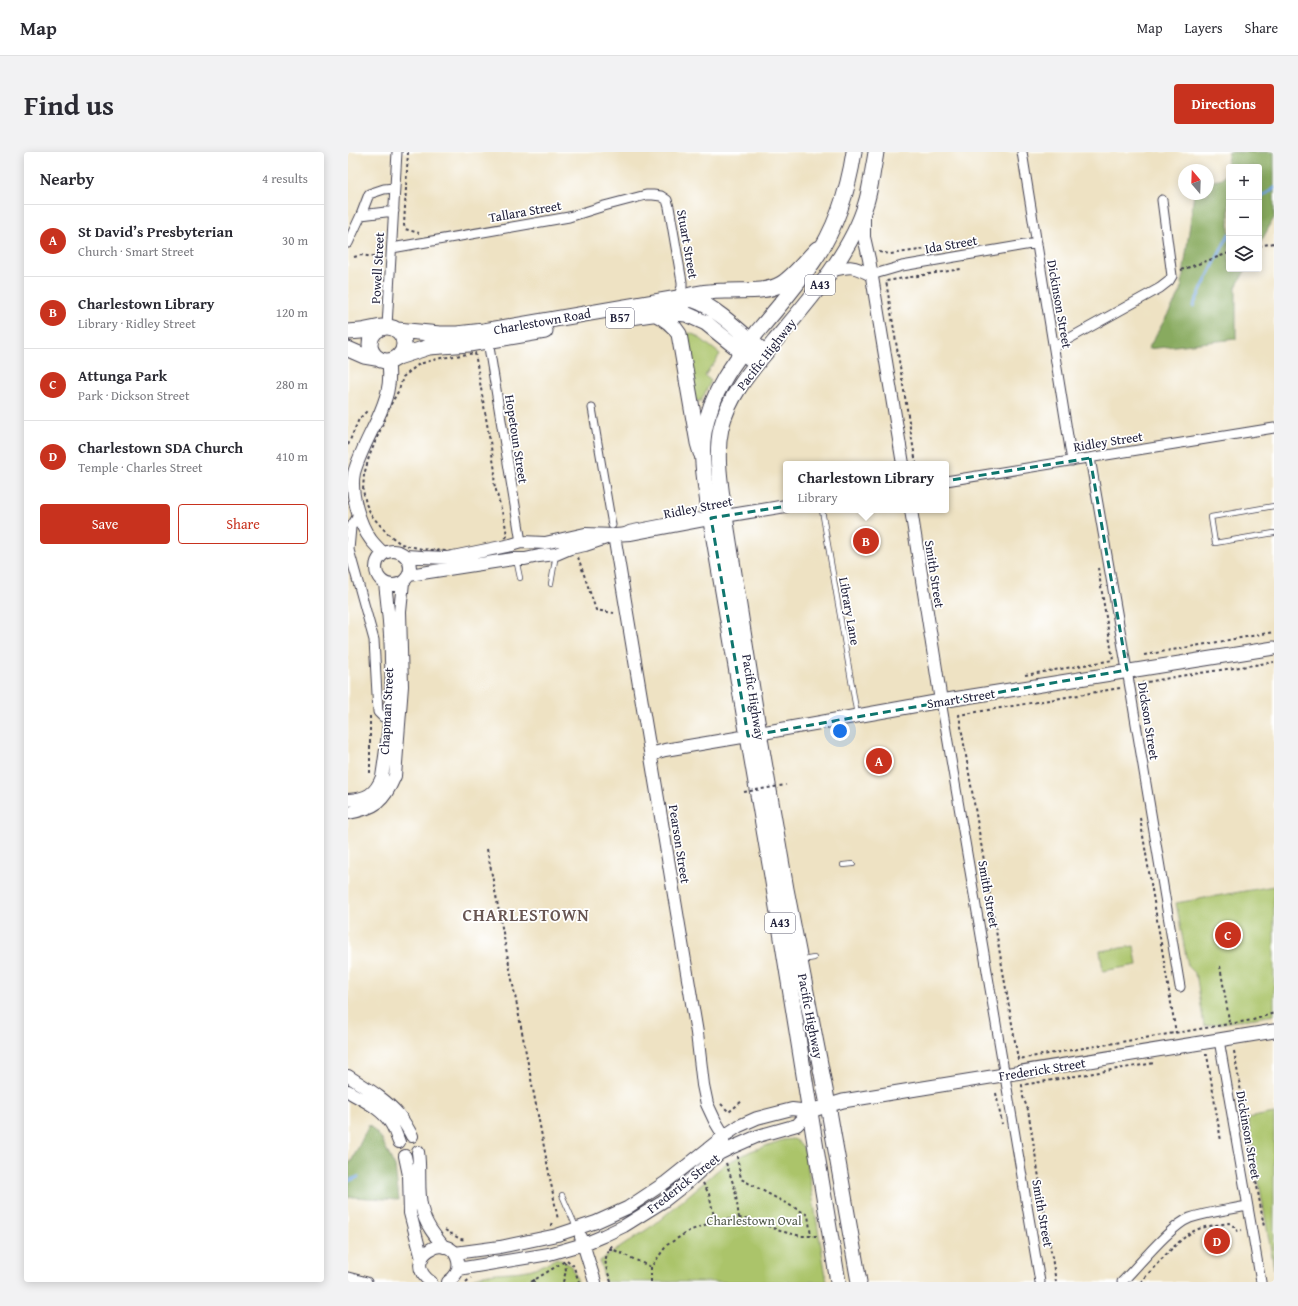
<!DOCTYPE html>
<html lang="en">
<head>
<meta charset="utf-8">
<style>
	:root { --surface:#fff; --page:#f2f2f3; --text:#2b2b33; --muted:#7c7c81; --line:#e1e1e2; --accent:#c8321e }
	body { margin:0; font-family:"Gentium Book Plus",serif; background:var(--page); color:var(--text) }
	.controls { position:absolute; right:12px; top:12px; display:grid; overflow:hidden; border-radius:4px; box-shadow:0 2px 10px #0003 }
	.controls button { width:36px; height:36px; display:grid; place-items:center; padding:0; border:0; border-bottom:1px solid var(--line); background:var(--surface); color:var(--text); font:20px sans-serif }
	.compass { position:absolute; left:830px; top:12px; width:36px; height:36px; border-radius:50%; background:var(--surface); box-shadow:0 2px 10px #0003; rotate:341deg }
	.you { position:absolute; left:492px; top:579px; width:14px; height:14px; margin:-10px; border:3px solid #fff; border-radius:50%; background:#1a73e8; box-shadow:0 0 0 6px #1a73e833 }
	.badge { display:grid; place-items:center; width:26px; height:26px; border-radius:50%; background:var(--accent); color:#fff; font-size:13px; font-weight:700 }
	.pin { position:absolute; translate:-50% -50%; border:2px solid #fff; box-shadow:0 1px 4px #0006 }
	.popup { position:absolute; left:435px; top:309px; width:166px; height:52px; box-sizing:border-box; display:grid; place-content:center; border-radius:4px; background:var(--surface); filter:drop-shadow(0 1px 3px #0005); font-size:13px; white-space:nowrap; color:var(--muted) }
	.popup b { font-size:15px; color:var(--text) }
	.popup::after { content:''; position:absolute; left:50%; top:100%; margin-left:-8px; border:8px solid transparent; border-top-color:var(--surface) }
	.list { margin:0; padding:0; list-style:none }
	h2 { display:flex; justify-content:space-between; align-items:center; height:52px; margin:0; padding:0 16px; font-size:17px }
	h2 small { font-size:13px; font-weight:400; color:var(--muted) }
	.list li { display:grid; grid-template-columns:26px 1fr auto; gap:12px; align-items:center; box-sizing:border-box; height:72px; padding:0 16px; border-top:1px solid var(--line) }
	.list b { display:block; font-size:15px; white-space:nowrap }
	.list p { margin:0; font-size:13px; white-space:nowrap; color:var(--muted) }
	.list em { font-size:13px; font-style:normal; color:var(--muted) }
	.actions { display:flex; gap:8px; padding:12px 16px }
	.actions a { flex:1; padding:9px 0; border:1px solid var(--accent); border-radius:4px; text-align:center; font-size:14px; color:var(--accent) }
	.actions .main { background:var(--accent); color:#fff }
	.icon { flex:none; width:22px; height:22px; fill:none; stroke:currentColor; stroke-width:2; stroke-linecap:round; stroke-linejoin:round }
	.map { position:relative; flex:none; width:926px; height:1130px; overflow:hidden; border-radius:4px }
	header { display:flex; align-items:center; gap:24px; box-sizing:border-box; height:56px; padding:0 20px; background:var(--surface); border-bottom:1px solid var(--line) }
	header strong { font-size:19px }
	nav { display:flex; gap:22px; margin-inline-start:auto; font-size:14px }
	.intro { display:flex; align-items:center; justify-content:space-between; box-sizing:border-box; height:96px; padding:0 24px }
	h1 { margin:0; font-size:28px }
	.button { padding:10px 18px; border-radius:4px; background:var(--accent); color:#fff; font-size:14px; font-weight:700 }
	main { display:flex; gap:24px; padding:0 24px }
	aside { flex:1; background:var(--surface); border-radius:4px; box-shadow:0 2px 10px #0003 }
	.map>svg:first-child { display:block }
	.green { fill:#abc46a; stroke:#667352 }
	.forest { fill:#88aa5e; stroke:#55664c }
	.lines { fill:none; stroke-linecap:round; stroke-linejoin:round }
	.stream { stroke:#77a7e1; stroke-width:3 }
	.service-casing { stroke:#413f4f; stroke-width:6 }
	.pedestrian-casing { stroke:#413f4f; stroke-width:9 }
	.minor-casing { stroke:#413f4f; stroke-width:11 }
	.tertiary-casing { stroke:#413f4f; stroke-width:14 }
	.secondary-casing { stroke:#413f4f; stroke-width:15 }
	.primary-casing { stroke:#413f4f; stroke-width:17 }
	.trunk-casing { stroke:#413f4f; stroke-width:17 }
	.path { stroke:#413f4f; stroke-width:2; stroke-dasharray:3 3; stroke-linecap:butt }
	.service { stroke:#fff; stroke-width:4.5 }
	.pedestrian { stroke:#fff; stroke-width:7 }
	.minor { stroke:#fff; stroke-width:9 }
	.tertiary { stroke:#fff; stroke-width:12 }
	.secondary { stroke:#fff; stroke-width:13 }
	.primary { stroke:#fff; stroke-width:15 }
	.trunk { stroke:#fff; stroke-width:15 }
	.path-bridge { stroke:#413f4f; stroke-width:2; stroke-dasharray:3 3; stroke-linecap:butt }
	.marked { fill:none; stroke:#0f766e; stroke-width:3; stroke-dasharray:8 5; stroke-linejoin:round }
	.labels { text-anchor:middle; stroke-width:3.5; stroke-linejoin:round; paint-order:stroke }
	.shield { fill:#fff; stroke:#646476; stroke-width:1 }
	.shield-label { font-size:12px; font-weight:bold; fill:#22223b }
	.street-label { font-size:13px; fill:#22223b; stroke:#fff }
	.park-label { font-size:13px; fill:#525b4b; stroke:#fff }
	.district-label { font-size:17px; font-weight:bold; letter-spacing:1px; fill:#685653; stroke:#fff }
</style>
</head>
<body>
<header>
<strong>Map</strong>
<nav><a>Map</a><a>Layers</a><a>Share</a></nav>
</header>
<div class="intro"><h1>Find us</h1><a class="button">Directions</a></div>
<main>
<aside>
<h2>Nearby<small>4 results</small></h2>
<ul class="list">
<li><span class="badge">A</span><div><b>St David’s Presbyterian</b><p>Church · Smart Street</p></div><em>30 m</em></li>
<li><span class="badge">B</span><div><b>Charlestown Library</b><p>Library · Ridley Street</p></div><em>120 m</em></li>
<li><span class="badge">C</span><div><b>Attunga Park</b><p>Park · Dickson Street</p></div><em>280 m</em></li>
<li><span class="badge">D</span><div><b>Charlestown SDA Church</b><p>Temple · Charles Street</p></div><em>410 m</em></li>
</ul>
<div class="actions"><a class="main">Save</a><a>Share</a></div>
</aside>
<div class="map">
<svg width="926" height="1130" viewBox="0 0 926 1130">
	<rect width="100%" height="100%" fill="#fff"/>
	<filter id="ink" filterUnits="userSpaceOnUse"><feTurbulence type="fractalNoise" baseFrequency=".025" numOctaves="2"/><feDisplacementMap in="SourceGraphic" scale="8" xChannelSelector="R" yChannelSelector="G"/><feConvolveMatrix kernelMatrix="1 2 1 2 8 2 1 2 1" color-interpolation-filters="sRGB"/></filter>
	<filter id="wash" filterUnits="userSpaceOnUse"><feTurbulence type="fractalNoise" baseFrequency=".012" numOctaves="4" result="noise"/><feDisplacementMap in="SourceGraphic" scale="16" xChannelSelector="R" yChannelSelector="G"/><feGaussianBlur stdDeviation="0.9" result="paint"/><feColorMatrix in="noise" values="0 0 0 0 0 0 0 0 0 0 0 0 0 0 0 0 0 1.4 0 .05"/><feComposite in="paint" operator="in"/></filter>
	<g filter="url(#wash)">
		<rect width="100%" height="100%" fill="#eee2c3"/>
		<path class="green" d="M342,181L349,184L372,202L364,215L363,214L357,224L363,229L353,249H347L336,183Z
			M926,734V863L856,874L849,827L846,821L840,815L828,751Z
			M786,794L789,813L755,819L752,799Z
			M926,961V1117L900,966Z
			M445,987C452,989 454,993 457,1000L479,1130H257L252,1109L307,1072L377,1012L403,999L435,988Z
			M209,1106L224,1114L230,1130H119C137,1118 160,1122 180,1118C190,1116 200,1110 209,1106Z"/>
		<path class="forest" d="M881,0H926V66L911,93V15H881V117H898L888,135V187L800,197L833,139L846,42H860V31L876,25Z
			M21,973L33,986L47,1015L51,1048L5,1045L0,1046V1011L3,1010Z"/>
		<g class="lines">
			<path class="stream" d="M911,47L926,36
				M845,154L881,82
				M0,1029L10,1025"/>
		</g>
	</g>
	<g filter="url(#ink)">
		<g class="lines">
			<g class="service-casing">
				<path id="service" d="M926,354L863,365L867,391L926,381
					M474,358L509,563
					M275,379L281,376L343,364L348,363L353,364
					M168,407L172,426
					M203,432L207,408L206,403
					M495,713L505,712
					M454,808L466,806
					M214,1043L228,1075"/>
			</g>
			<g class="pedestrian-casing">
				<path id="pedestrian" d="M244,256L264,373"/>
			</g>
			<g class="minor-casing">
				<path id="minor" d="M674,0L724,309
					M13,63L46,59
					M0,91L13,63L21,42L36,37L47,36
					M44,96L221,65L256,54L298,43H305L313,44L319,48L321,55L334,130V135L330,146
					M523,123L554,114L689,91
					M39,174L49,0
					M140,189L173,390
					M706,195L812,136L821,129L824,124L814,48
					M742,306L779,518L832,835
					M598,329L926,276
					M11,362L3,375L1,398L26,488L30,560L35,565L41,566
					M593,549L692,1130
					M871,888L913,1130
					M0,1125L19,1130
					M774,1130C790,1114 823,1073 842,1066C860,1060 880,1058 899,1054"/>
			</g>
			<g class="tertiary-casing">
				<path id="tertiary" d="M516,61V85L521,107L555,312
					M482,119C502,114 505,113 523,123
					M563,358L593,549
					M266,383L349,881L355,933L359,952L367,969L376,984L374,996L371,1002
					M28 416a17 17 0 1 1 34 0a17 17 0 1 1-34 0Z
					M35,401C31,397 27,393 23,388C11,372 2,340 6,321C11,303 21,285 29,268C38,248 44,232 40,209
					M58,404L74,405L100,406L163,393L173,390L197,391L237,382L266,383L282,382L377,364L438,354
					M61,423L165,407H177L191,404L208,402L222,396L237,393L258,386
					M303,605L310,600L317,598L400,584
					M0,648C18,647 27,643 34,625C40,586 45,547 43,508C43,482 40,457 37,431
					M0,661C28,656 36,650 47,624L54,534L52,460L55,430
					M0,924C18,936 36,946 50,962C56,969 60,977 64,984
					M0,939C14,948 32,955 42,970C46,975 48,983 51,990
					M70,1000C73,1019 69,1039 74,1057C77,1072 87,1084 96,1095
					M57,1004L61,1023L62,1061L74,1107
					M233,1085L247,1130
					M107,1101L152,1095L209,1083L248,1070L279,1056L318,1030L376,984L391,974L409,966L444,957L462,959
					M110,1117L201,1102L236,1092L255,1084L276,1074L316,1049L339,1031L371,1002L385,995L410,984L449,973L462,959
					M83,1130C50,1107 102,1075 110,1109C112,1119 107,1125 100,1130"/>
			</g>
			<g class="secondary-casing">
				<path id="secondary" d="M402,583L593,549L926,496
					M462,959L495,949L926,879"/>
			</g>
			<g class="primary-casing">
				<path id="primary" d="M335,145C349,141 364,139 378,139C397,138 417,141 433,132C445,125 459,107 469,97
					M306,161C317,166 325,172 331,182L350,291L353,301
					M276,166L318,160L338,162L358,171L408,211
					M22 192a17 17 0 1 1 34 0a17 17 0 1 1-34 0Z
					M49,178L92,182H109L136,179L330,146C336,147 341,147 346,148C367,154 399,186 417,201
					M0,180L13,179L33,175
					M0,197L16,204L28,206
					M50,205L81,195L121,192L197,179"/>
			</g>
			<g class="trunk-casing">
				<path id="trunk" d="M490,1130L467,991L424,724L360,352C357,328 352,304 356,280C363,240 386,210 410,179C429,157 448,134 465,110C488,77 500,39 506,0
					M511,1130L480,953L438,737L409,569L374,345C371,322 368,299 373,276C381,242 406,215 427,189C460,150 504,100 518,51C521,42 522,33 524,24C525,16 527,8 528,0"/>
			</g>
			<path class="path" d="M60,0L56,73L57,77L71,81
				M911,94L926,91
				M531,100L542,102L579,97
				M6,105L13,103L33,106
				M833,118L881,101
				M127,201L147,319L146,331L157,371L159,384L153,391L131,397L108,400L74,397L53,392L40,382L24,364L18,352L15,338L16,323L21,305L43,252L51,238L55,225L71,212L93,206Z
				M0,293L11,267L20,258
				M568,312L538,129L613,117
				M230,405L248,458L266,461
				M796,503L926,480
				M677,523L765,508L750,416
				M794,531L832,524L926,510
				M772,536L611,563L670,907L881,872L905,868L926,861
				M22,564V622
				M792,666L828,881
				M139,697L210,1068
				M872,814L880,861L881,872
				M886,899L916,1075
				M857,903H859L873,989
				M648,941L654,972
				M373,952L381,960L394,949
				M389,1004L393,1027L460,1063L463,1084
				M378,1011L387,1037L391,1066
				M355,1031L361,1042L367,1069
				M203,1074L204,1069
				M97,1078L112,1087L118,1088
				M261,1097H264L303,1115
				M219,1108L225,1113L231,1130
				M118,1130L123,1126
				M183,1130L217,1109
				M186,1130V1128L189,1130
				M215,1130L218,1119L217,1110
				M263,1130C258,1114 253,1108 265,1092
				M303,1130V1115L319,1093L341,1079L367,1069L391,1066L409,1069L432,1079L453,1084H470
				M708,1130L680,958L675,945L674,933L806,911
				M793,1130C806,1115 828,1090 844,1080C854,1074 870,1073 881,1071L888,1076L889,1079L894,1078"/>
			<use href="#service" class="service"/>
			<use href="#pedestrian" class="pedestrian"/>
			<use href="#minor" class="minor"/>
			<use href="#tertiary" class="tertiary"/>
			<use href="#secondary" class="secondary"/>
			<use href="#primary" class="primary"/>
			<use href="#trunk" class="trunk"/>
			<path class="path-bridge" d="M396,640L438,633"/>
		</g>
	</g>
	<path class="marked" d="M742,306L779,518L400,584L363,366Z"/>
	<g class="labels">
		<g class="shield">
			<rect x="457" y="123" width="30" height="20" rx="3"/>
			<rect x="258" y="156" width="28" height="20" rx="3"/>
			<rect x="417" y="761" width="30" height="20" rx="3"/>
		</g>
		<g class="shield-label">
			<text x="472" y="137">A43</text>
			<text x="272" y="170">B57</text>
			<text x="432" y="775">A43</text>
		</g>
		<g class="street-label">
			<text transform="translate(177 59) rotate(-10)" y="5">Tallara Street</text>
			<text transform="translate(340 92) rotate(80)" y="5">Stuart Street</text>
			<text transform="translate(603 92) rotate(-10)" y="5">Ida Street</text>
			<text transform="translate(29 116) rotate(-87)" y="5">Powell Street</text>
			<text transform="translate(712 152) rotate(80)" y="5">Dickinson Street</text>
			<text transform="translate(194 169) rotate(-10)" y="5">Charlestown Road</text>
			<text transform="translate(418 202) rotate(-52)" y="5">Pacific Highway</text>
			<text transform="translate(169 287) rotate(81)" y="5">Hopetoun Street</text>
			<text transform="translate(760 289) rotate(-9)" y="5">Ridley Street</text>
			<text transform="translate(350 355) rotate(-11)" y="5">Ridley Street</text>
			<text transform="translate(587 422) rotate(81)" y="5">Smith Street</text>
			<text transform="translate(502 459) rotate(80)" y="5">Library Lane</text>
			<text transform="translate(406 545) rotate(81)" y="5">Pacific Highway</text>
			<text transform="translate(613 546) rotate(-9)" y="5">Smart Street</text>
			<text transform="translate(38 559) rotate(-87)" y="5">Chapman Street</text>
			<text transform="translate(801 569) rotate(81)" y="5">Dickson Street</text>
			<text transform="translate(332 692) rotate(81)" y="5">Pearson Street</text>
			<text transform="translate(641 742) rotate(80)" y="5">Smith Street</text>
			<text transform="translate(463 864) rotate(79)" y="5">Pacific Highway</text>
			<text transform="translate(694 917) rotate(-9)" y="5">Frederick Street</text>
			<text transform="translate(901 983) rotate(80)" y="5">Dickinson Street</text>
			<text transform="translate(335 1031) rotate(-38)" y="5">Frederick Street</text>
			<text transform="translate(695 1061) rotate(80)" y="5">Smith Street</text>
		</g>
		<g class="park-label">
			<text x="406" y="1073">Charlestown Oval</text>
		</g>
		<g class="district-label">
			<text x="178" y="769">CHARLESTOWN</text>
		</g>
	</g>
</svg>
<div class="controls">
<button>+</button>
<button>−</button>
<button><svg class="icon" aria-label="layers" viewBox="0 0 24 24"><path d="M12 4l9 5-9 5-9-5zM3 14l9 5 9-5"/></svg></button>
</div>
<svg class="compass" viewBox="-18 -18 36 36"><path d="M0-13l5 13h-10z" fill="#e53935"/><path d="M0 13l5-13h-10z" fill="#7c7c81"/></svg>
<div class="you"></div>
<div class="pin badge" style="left:531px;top:609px">A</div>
<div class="pin badge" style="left:518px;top:389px">B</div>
<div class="popup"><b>Charlestown Library</b>Library</div>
<div class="pin badge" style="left:880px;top:783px">C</div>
<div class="pin badge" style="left:869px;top:1089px">D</div>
</div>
</main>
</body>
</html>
